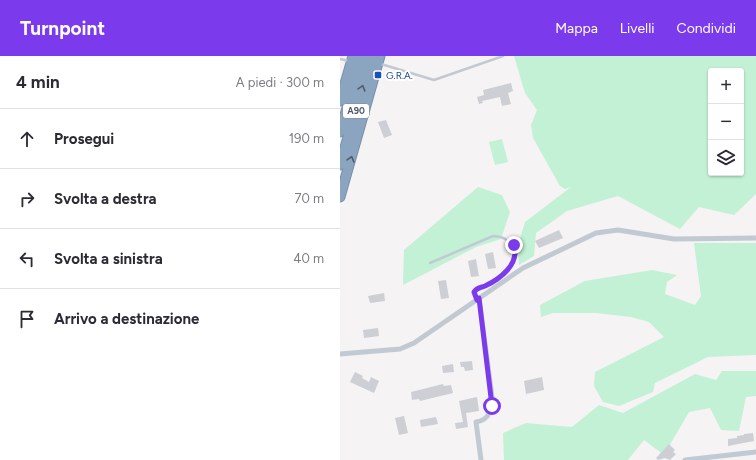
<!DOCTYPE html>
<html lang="it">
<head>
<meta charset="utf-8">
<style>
	:root { --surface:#fff; --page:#f7f7f7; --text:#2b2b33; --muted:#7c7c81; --line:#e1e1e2; --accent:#7c3aed }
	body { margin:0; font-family:Figtree,sans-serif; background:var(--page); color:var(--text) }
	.controls { position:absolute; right:12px; top:12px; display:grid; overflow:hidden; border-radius:4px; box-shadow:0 1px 3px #0004 }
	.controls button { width:36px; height:36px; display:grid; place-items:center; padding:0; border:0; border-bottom:1px solid var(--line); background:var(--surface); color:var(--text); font:20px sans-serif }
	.stop { position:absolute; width:12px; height:12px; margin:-9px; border:3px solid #7c3aed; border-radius:50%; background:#fff }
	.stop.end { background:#7c3aed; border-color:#fff; box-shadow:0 1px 4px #0008 }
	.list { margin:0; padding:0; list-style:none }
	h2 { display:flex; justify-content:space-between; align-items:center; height:52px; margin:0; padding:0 16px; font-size:17px }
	h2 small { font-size:13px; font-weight:400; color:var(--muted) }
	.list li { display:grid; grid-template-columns:26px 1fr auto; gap:12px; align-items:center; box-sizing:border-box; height:60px; padding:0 16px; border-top:1px solid var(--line) }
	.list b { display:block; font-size:15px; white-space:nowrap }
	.list em { font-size:13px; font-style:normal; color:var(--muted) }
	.icon { flex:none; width:22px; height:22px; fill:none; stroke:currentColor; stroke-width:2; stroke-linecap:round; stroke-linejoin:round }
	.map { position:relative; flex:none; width:416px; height:404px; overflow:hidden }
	header { display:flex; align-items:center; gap:24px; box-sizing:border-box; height:56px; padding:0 20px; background:var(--accent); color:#fff }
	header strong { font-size:19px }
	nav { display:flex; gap:22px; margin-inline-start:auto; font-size:14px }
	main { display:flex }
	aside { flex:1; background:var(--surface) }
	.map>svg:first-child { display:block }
	.green { fill:#c3f1d5; fill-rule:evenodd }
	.building { fill:#cdcfd5 }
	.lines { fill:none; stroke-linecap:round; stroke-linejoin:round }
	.highway-casing { stroke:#7690ad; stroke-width:11 }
	.lane { stroke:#c1cad2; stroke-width:2.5 }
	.street { stroke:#c1cad2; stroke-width:5 }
	.highway { stroke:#8ba5c1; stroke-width:9 }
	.oneway { stroke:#505e6b }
	.route { stroke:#7c3aed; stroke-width:5 }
	.transit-dot { fill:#1a4fb4; stroke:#fff; stroke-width:1.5 }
	.labels { text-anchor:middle; stroke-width:4; stroke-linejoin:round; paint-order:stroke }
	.shield { fill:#fff; stroke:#808990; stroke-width:1 }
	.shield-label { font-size:9px; font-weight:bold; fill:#4a5661 }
	.transit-label { font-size:10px; fill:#164399; stroke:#fff; text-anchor:start }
</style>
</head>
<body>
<header>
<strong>Turnpoint</strong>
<nav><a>Mappa</a><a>Livelli</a><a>Condividi</a></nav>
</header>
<main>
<aside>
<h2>4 min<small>A piedi · 300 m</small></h2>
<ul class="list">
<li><svg class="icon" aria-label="ahead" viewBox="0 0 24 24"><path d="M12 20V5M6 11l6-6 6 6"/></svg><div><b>Prosegui</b></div><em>190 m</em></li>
<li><svg class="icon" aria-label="right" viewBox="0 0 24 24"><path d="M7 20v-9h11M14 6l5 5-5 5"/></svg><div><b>Svolta a destra</b></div><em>70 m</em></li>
<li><svg class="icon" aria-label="left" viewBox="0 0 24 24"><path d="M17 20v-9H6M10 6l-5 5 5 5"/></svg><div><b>Svolta a sinistra</b></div><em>40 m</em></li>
<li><svg class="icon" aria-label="arrive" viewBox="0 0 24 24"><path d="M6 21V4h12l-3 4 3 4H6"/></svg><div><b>Arrivo a destinazione</b></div></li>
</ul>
</aside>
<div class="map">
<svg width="416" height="404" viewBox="0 0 416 404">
	<rect width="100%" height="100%" fill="#f5f3f3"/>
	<path class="green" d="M174,0H416V138L394,159L359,151L340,173L278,140L227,155L196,177L194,200L179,209L178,189L185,166L231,131L225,133L220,130L193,82L191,69L197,54L185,37ZM371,15H401V117H371Z
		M162,83L168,106L155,109L149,86Z
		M138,131L162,139L170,156L161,183L136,191L63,229L64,194Z
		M354,187H416V299L368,301L315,327L313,336L279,350L263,346L254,330L255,316L324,281L309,266L291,261L256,257H213L201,261L200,249L245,225L312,214L337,219L327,226L325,238L355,249L361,240Z
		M382,315H416V340L406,341L399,375L381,374L370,352L349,356L324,399L304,384L288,404H164L163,377L186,367L232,371L259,349L283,357L355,318L376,324Z"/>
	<path class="building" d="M171,27L173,35L168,37L171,48L162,50L160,41L142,45L143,47L139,48L137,41L144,39L143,34Z
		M46,64L52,79L44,82L38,66Z
		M219,174L223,182L199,192L195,185Z
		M153,196L156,212L148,213L145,198Z
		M136,203L139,220L131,221L128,205Z
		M106,224L109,242L101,243L98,225Z
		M44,237L45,245L30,247L28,240Z
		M38,272L39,280L24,282L23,274Z
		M132,305L133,314L125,315L124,311H121L120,306Z
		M113,308L114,316L103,317L102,310Z
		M15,316L23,320L22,322L29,326L31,321L39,325L34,337L10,326Z
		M202,321L204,334L186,338L184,325Z
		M103,328L104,330L111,329L113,337L80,345L79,343L72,344L71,336Z
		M137,341L139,355L126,357L128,371L116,373L115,367L123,366L119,345Z
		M64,360L68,377L59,379L55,362Z
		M96,361L98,368L81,371L80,364Z
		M413,377L414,385L388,390V383L397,382V380L404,379V378Z
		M329,388L335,394L333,396L336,398L330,404L325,402L318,404L316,402Z"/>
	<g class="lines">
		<g class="highway-casing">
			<path id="highway" d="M0,45L13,0
				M0,76L22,0
				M0,109L31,0
				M0,141L40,0"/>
		</g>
		<path class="lane" d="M0,3L9,5
			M41,8L94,24L163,0
			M90,207L153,180C162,180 172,185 175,193C173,212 162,222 145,230C140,232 137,232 134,236L136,243"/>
		<path class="street" d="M139,242L152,341C152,353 150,364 136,366L141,404
			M0,298L60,293L74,287L183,212L256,177L278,174L334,183L416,182
			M345,404L416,396"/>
		<use href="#highway" class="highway"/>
	</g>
	<defs><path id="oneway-chevron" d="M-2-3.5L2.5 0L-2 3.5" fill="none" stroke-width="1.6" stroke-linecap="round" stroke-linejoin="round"/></defs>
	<g class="oneway">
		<use href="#oneway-chevron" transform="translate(22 32) rotate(-74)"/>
		<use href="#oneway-chevron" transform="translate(11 103) rotate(-74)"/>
	</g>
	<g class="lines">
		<path class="route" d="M152,350L139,242L137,244L134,236C137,231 140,232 145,230C160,223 180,208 174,189"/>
	</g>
	<rect class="transit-dot" x="34" y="15" width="8" height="8" rx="2"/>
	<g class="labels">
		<rect class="shield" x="3" y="48" width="26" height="14" rx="3"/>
		<g class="shield-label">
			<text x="16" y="58">A90</text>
		</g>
		<g class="transit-label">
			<text x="46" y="23">G.R.A.</text>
		</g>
	</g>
</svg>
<div class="controls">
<button>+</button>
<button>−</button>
<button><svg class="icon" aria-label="layers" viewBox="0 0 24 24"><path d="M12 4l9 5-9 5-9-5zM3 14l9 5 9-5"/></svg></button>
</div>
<div class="stop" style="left:152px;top:350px"></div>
<div class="stop end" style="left:174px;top:189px"></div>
</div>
</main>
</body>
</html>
